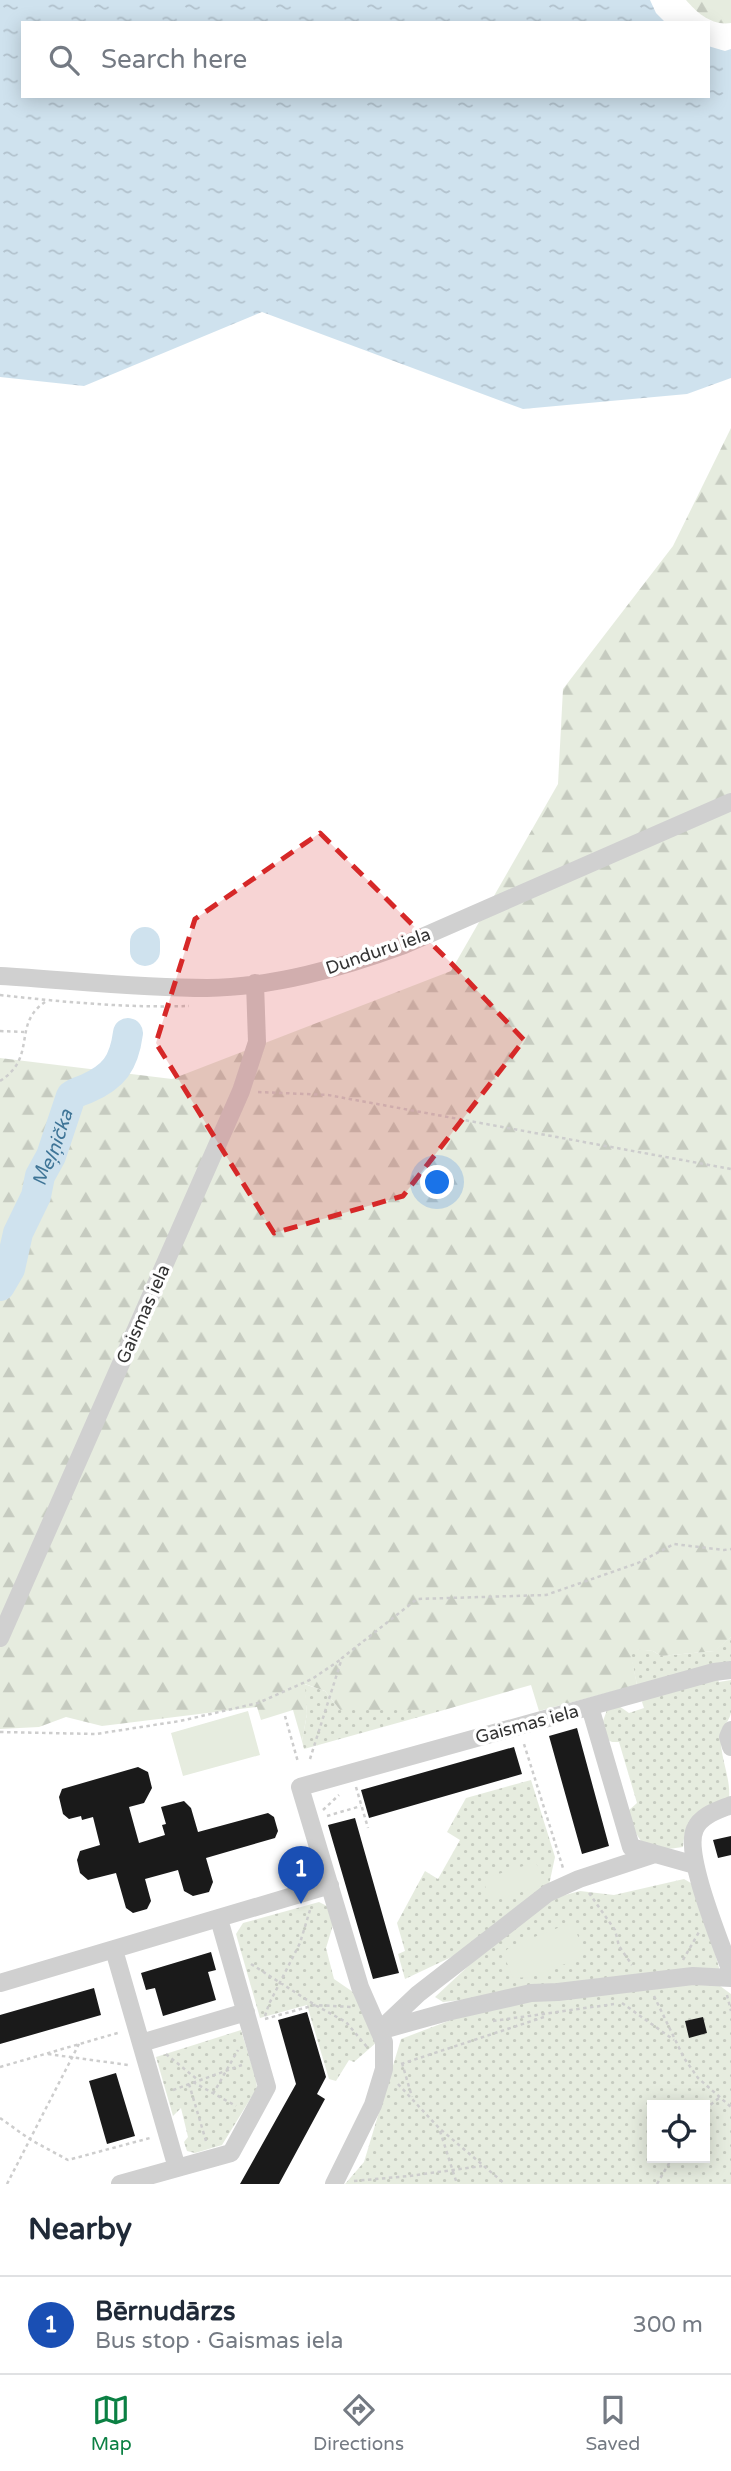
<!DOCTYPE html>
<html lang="en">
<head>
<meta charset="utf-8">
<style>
	:root { --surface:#fff; --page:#f6f6f7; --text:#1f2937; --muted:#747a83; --line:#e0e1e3; --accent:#0b8043 }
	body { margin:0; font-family:"Varela Round",sans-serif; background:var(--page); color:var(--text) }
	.controls { position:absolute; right:21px; bottom:21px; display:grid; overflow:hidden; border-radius:0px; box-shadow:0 4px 18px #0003 }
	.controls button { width:63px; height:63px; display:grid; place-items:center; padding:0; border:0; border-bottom:2px solid var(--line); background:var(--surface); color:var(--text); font:35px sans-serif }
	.you { position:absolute; left:438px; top:1183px; width:24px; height:24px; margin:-18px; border:5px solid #fff; border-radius:50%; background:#1a73e8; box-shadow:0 0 0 10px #1a73e833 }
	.badge { display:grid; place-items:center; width:46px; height:46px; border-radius:50%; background:var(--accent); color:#fff; font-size:23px; font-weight:700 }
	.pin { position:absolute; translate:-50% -58px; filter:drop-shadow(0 2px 4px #0008) }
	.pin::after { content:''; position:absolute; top:37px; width:24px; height:21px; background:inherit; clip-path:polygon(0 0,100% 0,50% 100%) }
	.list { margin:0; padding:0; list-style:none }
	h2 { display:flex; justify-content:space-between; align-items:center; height:91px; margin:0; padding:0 28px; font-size:30px }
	h2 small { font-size:23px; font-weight:400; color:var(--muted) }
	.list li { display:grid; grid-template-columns:46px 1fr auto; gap:21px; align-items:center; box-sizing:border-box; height:98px; padding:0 28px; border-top:2px solid var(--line) }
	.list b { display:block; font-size:26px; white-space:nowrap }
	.list p { margin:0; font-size:23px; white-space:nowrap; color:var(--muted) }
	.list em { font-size:23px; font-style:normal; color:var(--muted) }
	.icon { flex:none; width:38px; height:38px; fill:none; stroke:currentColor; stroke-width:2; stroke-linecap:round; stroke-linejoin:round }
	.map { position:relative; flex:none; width:731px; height:2184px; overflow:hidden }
	.search { position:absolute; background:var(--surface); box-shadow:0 4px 18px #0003; left:21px; right:21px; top:21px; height:77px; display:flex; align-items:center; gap:18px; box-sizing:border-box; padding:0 24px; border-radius:0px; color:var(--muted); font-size:26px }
	.sheet { height:189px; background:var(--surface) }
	nav { display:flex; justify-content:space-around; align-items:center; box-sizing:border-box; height:98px; border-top:2px solid var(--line); background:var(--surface); font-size:19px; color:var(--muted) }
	nav a { display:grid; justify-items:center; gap:4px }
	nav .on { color:var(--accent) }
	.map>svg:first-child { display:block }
	.grass { fill:url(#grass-dots); fill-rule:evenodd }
	.forest { fill:url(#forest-firs) }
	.garden { fill:#e6ecdf }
	.water { fill:url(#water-ripples) }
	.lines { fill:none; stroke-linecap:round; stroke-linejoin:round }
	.river { stroke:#cfe2ee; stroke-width:30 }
	.building { fill:#1a1a1a }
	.path { stroke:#cdcdcd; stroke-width:2.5; stroke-dasharray:3.5 3.5; stroke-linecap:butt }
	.minor { stroke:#d0d0d0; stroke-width:18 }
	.marked { fill:#d62828; fill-opacity:0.2; stroke:#d62828; stroke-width:5; stroke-dasharray:14 9; stroke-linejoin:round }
	.labels { text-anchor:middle; stroke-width:7; stroke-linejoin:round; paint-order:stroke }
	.street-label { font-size:18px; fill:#333; stroke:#fff }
	.water-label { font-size:19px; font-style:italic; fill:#3f7597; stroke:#fff }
</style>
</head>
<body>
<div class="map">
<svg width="731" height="2184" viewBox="0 0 731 2184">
	<defs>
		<pattern id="grass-dots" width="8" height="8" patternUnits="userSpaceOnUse" patternTransform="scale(1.75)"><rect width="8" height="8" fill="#e6ecdf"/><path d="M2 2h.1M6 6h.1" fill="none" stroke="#c6cbc0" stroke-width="1.8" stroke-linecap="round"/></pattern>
		<pattern id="forest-firs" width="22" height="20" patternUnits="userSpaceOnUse" patternTransform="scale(1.75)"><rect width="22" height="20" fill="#e6ecdf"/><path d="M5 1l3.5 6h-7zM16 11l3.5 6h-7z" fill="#c6cbc0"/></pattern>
		<pattern id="water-ripples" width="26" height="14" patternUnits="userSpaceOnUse" patternTransform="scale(1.75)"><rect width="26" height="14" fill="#cfe2ee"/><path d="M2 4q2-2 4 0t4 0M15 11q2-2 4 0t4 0" fill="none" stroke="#b2c2cd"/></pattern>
	</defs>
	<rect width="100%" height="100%" fill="#fff"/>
	<path class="grass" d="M731,1637V1664L637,1685L629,1648L653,1651L661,1656L714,1651Z
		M717,1677L719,1682L731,1680C731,1690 731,1703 731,1713C729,1722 721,1728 721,1738C720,1758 731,1778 729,1798C700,1808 686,1814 683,1847C646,1853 638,1846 628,1811L637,1803L619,1742H612L606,1739L603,1721L608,1707L616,1704L629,1713L644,1708L642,1702L646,1696Z
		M304,1684L325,1691L340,1710H444L304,1749L302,1741L307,1714Z
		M531,1780L555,1857L549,1885L460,1953L405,1979L398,1954L405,1951L397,1923L425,1871L438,1879L460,1840L447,1832L466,1798Z
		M684,1879L696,1886L720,1971L443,2002L435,1997L492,1944L554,1898L580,1891L614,1895Z
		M319,1902L327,1906L333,1925L326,1948L334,1979L353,1992L377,2042L354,2062L349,2060L336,2081L329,2079L307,2005L260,2018L236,1934L243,1923Z
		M692,1983H716L731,1994V2184H345L364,2162L401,2039L477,2010L536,1999ZM652,2105H705V2158H652Z
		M241,2030L256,2079L257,2088L222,2145L195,2153L187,2151L184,2142L188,2137L181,2108L173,2116L156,2057Z"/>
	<path class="forest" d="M686,0H731V23C712,26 697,13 686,0Z
		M731,428V1637L715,1651L661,1656L653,1651L630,1649L637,1685L539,1711L531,1685L444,1710H340L325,1691L305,1684L307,1714L302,1741L293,1710L261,1720L257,1707L102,1726L66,1717L39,1727L0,1729V1058L172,1079L451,971L558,784L563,689L673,546Z"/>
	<path class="garden" d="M248,1711L260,1755L183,1776L171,1733Z
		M536,1862L543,1885L490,1902L483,1879Z
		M568,1924L575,1928L582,1948L578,1959L531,1977L513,1978L503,1953L511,1946Z"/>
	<path class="water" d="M0,0H650L656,13L666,23H23V96H708V46L725,51L731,49V378L687,394L523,409L262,312L84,386L0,377Z"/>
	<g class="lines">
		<g class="river">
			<path d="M145,942V951"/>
			<path id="s1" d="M0,1286L10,1269L18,1233L36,1196L40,1176L51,1156L71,1096C76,1092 80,1091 86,1089C114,1077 124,1063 128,1033"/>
		</g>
	</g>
	<path class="building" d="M577,1728L609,1846L582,1854L549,1736Z
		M514,1747L522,1774L369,1818L361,1790Z
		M138,1767L148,1772L152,1788L144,1803L129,1807L139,1843L165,1835L162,1825L166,1824L161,1807L184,1801L191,1808L198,1832L268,1813L274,1817L278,1831L275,1838L206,1858L213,1882L209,1892L193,1896L184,1891L178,1870L145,1879L151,1901L147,1909L133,1913L126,1908L116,1873L88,1880L80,1873L77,1860L80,1851L100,1845L93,1817L82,1820L81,1816L69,1819L63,1814L59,1797L62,1789Z
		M355,1818L399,1973L373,1979L328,1825Z
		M731,1836V1855L718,1858L713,1840Z
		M211,1952L216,1970L208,1972L216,2000L163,2016L155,1988L146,1990L141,1973Z
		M94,1988L101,2015L0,2044V2015Z
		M307,2012L326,2077L317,2094L325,2099L279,2184H240L296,2084L278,2020Z
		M703,2017L707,2033L689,2038L685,2021Z
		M116,2073L135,2136L107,2144L89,2081Z"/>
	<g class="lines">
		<path class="path" d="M0,995C63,1002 126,1008 189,1006
			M0,1031L24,1032
			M0,1081C39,1056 10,1023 48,1000
			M258,1092L328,1095L731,1169
			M285,1716L298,1762
			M0,1732L96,1734L180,1721L258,1703L312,1679L340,1660
			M524,1744L563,1868
			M310,1759L342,1658L417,1599L546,1595L638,1563L674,1544L724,1550L731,1549
			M356,1787L368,1828
			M323,1810L339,1795
			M327,1816L361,1806
			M589,1893L615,1930L619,1946L632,1965
			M683,1960L699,1932
			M251,1964L315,2005L346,2022L367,2047
			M727,1995L731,2011
			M654,1996L684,2058L698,2078L731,2107
			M622,2003L674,2040
			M265,2016L269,2004L300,1943L310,1910
			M265,2019L315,2005L351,2007
			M493,2021L614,2004
			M48,2054L128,2065
			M166,2054L198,2080
			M402,2063L412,2097
			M401,2064L544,2017
			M0,2067L121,2032
			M193,2082L236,2106
			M189,2084L206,2141
			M398,2084L439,2128L505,2184
			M173,2090L242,2065
			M213,2094L238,2050
			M705,2109L719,2098
			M0,2118L31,2140L68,2160L150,2138
			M440,2131L457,2184
			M354,2181L409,2176L482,2166
			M7,2184L79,2044
			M657,2184L672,2158"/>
		<path class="minor" d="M0,976C68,980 139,988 207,988C274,987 341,968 404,945L731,802
			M0,1638L241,1091L257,1042L255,983
			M590,1707L631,1847L695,1865
			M731,1730L728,1737L731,1747
			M731,1805C719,1810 701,1815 695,1829C683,1854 721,1943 731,1972
			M114,1950L177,2168
			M0,1983L330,1885
			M382,2028L418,1994L548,1893L579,1879L655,1854
			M379,2031L447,2012L531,1993L558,1992L693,1976L731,1978
			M141,2043L246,2012
			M120,2184L231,2153L267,2087L219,1919
			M334,2184L373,2105L384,2069V2042L360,1987L300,1787L714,1672L731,1670"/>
	</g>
	<path class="marked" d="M320,833L452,964L524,1040L403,1196L274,1233L156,1043L195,919Z"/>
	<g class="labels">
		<g class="street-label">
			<text transform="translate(378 951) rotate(-19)" y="6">Dunduru iela</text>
			<text transform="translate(143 1314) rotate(-66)" y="6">Gaismas iela</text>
			<text transform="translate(527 1724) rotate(-15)" y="6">Gaismas iela</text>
		</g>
		<g class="water-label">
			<text dy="7" stroke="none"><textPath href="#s1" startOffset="149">Meļņička</textPath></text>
		</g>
	</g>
</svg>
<div class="controls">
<button><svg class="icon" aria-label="locate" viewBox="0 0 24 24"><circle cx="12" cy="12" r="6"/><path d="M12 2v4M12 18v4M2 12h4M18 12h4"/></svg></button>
</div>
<div class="you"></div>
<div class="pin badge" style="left:301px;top:1904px;background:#1a4fb4">1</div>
<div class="search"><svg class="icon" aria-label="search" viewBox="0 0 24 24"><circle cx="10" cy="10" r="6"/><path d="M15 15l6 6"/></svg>Search here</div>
</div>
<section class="sheet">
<h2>Nearby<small></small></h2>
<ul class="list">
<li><span class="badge" style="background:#1a4fb4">1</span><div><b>Bērnudārzs</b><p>Bus stop · Gaismas iela</p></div><em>300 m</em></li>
</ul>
</section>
<nav>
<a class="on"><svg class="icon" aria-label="map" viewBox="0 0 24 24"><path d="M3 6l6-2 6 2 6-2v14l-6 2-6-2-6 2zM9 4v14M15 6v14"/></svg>Map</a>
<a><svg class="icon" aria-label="directions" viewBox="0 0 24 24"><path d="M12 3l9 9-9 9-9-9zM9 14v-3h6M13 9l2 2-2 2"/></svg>Directions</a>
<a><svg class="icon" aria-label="saved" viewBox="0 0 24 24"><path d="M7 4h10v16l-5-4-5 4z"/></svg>Saved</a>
</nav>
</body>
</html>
